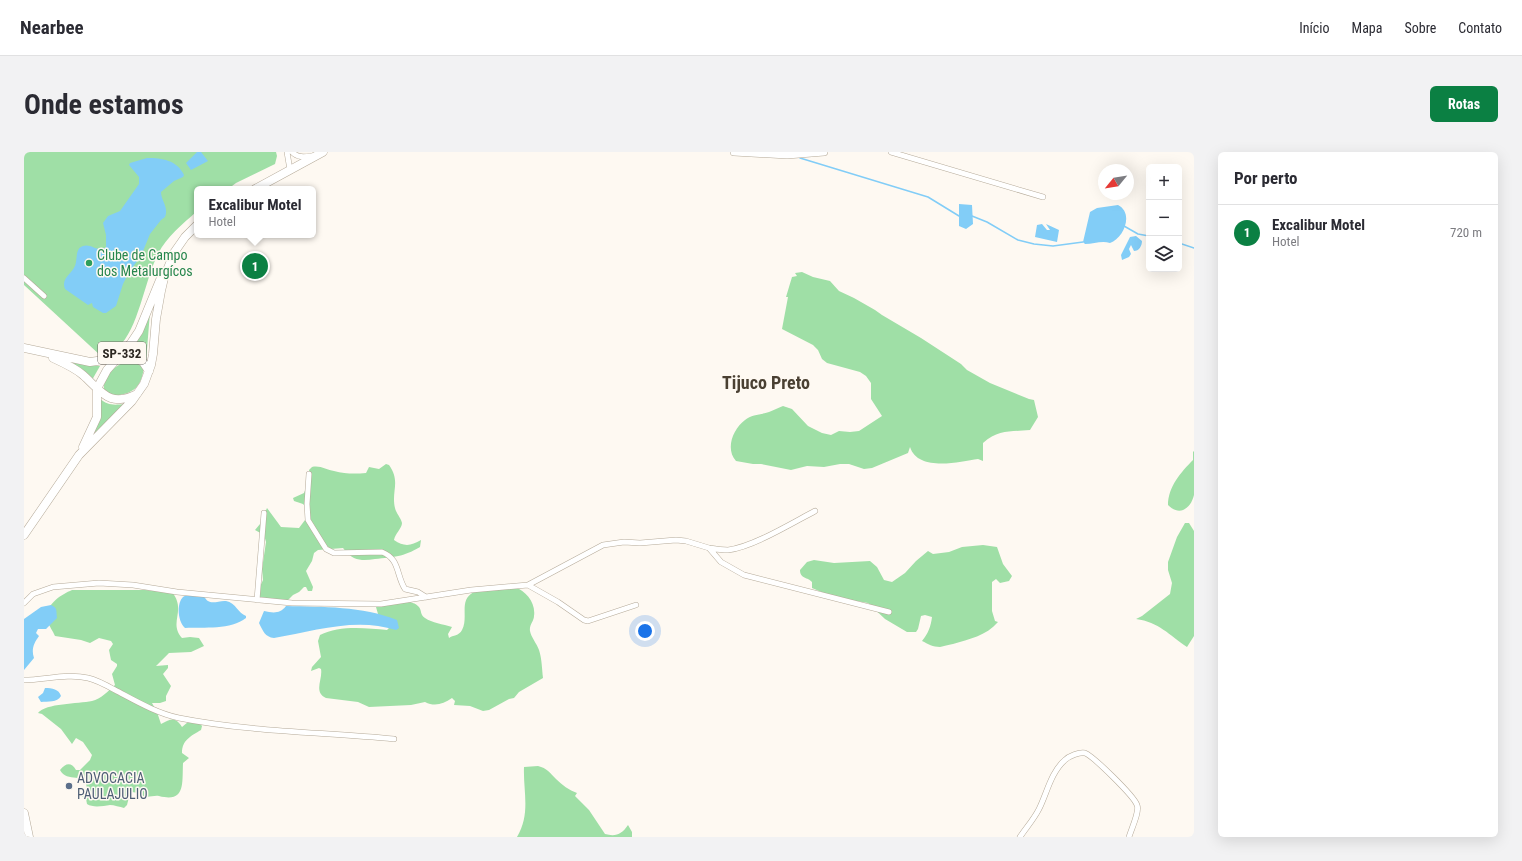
<!DOCTYPE html>
<html lang="pt">
<head>
<meta charset="utf-8">
<style>
	:root { --surface:#fff; --page:#f2f2f3; --text:#2b2b33; --muted:#7c7c81; --line:#e1e1e2; --accent:#0b8043 }
	body { margin:0; font-family:"Roboto Condensed",sans-serif; background:var(--page); color:var(--text) }
	.controls { position:absolute; right:12px; top:12px; display:grid; overflow:hidden; border-radius:6px; box-shadow:0 4px 16px #0002 }
	.controls button { width:36px; height:36px; display:grid; place-items:center; padding:0; border:0; border-bottom:1px solid var(--line); background:var(--surface); color:var(--text); font:20px sans-serif }
	.compass { position:absolute; left:1074px; top:12px; width:36px; height:36px; border-radius:50%; background:var(--surface); box-shadow:0 4px 16px #0002; rotate:240deg }
	.you { position:absolute; left:621px; top:479px; width:14px; height:14px; margin:-10px; border:3px solid #fff; border-radius:50%; background:#1a73e8; box-shadow:0 0 0 6px #1a73e833 }
	.badge { display:grid; place-items:center; width:26px; height:26px; border-radius:50%; background:var(--accent); color:#fff; font-size:13px; font-weight:700 }
	.pin { position:absolute; translate:-50% -50%; border:2px solid #fff; box-shadow:0 1px 4px #0006 }
	.popup { position:absolute; left:170px; top:34px; width:122px; height:52px; box-sizing:border-box; display:grid; place-content:center; border-radius:6px; background:var(--surface); filter:drop-shadow(0 1px 3px #0005); font-size:13px; white-space:nowrap; color:var(--muted) }
	.popup b { font-size:15px; color:var(--text) }
	.popup::after { content:''; position:absolute; left:50%; top:100%; margin-left:-8px; border:8px solid transparent; border-top-color:var(--surface) }
	.list { margin:0; padding:0; list-style:none }
	h2 { display:flex; justify-content:space-between; align-items:center; height:52px; margin:0; padding:0 16px; font-size:17px }
	h2 small { font-size:13px; font-weight:400; color:var(--muted) }
	.list li { display:grid; grid-template-columns:26px 1fr auto; gap:12px; align-items:center; box-sizing:border-box; height:56px; padding:0 16px; border-top:1px solid var(--line) }
	.list b { display:block; font-size:15px; white-space:nowrap }
	.list p { margin:0; font-size:13px; white-space:nowrap; color:var(--muted) }
	.list em { font-size:13px; font-style:normal; color:var(--muted) }
	.icon { flex:none; width:22px; height:22px; fill:none; stroke:currentColor; stroke-width:2; stroke-linecap:round; stroke-linejoin:round }
	.map { position:relative; flex:none; width:1170px; height:685px; overflow:hidden; border-radius:6px }
	header { display:flex; align-items:center; gap:24px; box-sizing:border-box; height:56px; padding:0 20px; background:var(--surface); border-bottom:1px solid var(--line) }
	header strong { font-size:19px }
	nav { display:flex; gap:22px; margin-inline-start:auto; font-size:14px }
	.intro { display:flex; align-items:center; justify-content:space-between; box-sizing:border-box; height:96px; padding:0 24px }
	h1 { margin:0; font-size:28px }
	.button { padding:10px 18px; border-radius:6px; background:var(--accent); color:#fff; font-size:14px; font-weight:700 }
	main { display:flex; gap:24px; padding:0 24px }
	aside { flex:1; background:var(--surface); border-radius:6px; box-shadow:0 4px 16px #0002 }
	.map>svg:first-child { display:block }
	.green { fill:#9fdfa6 }
	.water { fill:#82cdf7 }
	.lines { fill:none; stroke-linecap:round; stroke-linejoin:round }
	.stream { stroke:#82cdf7; stroke-width:1.5 }
	.street-casing { stroke:#b5aa99; stroke-width:6 }
	.secondary-casing { stroke:#b5aa99; stroke-width:8 }
	.primary-casing { stroke:#b5aa99; stroke-width:9 }
	.street { stroke:#fff; stroke-width:5 }
	.secondary { stroke:#fff; stroke-width:7 }
	.primary { stroke:#fff; stroke-width:8 }
	.leisure-dot { fill:#2e9e5b; stroke:#fef9f2; stroke-width:1.5 }
	.service-dot { fill:#5c6f8a; stroke:#fef9f2; stroke-width:1.5 }
	.labels { text-anchor:middle; stroke-width:3; stroke-linejoin:round; paint-order:stroke }
	.shield { fill:#fef9f2; stroke:#6b6660; stroke-width:1 }
	.shield-label { font-size:13px; font-weight:bold; fill:#2c2721 }
	.leisure-label { font-size:14px; fill:#27864d; stroke:#fef9f2; text-anchor:start }
	.service-label { font-size:14px; fill:#4e5e75; stroke:#fef9f2; text-anchor:start }
	.district-label { font-size:18px; font-weight:bold; fill:#4a4032; stroke:#fef9f2 }
</style>
</head>
<body>
<header>
<strong>Nearbee</strong>
<nav><a>Início</a><a>Mapa</a><a>Sobre</a><a>Contato</a></nav>
</header>
<div class="intro"><h1>Onde estamos</h1><a class="button">Rotas</a></div>
<main>
<div class="map">
<svg width="1170" height="685" viewBox="0 0 1170 685">
	<rect width="100%" height="100%" fill="#fef9f2"/>
	<path class="green" d="M0,0H252L253,4L251,12L212,31L204,37H173V59C158,73 143,84 134,102C121,127 114,179 94,195C89,199 82,201 77,204L0,133Z
		M778,120L789,125L806,129L815,139L830,146L851,158L858,163L897,186L937,212L943,218L966,231L1005,247L1010,248L1014,265L1006,278C987,280 975,277 959,291V309L954,307C935,310 894,320 886,295L884,301L848,316L840,317L825,312H816L800,315L783,314L767,318L737,312H729L712,309C701,297 709,277 721,268C728,262 737,263 745,260C750,258 754,256 759,254L768,257L784,274L798,281L807,283L815,279L826,280L835,279L858,264L847,247V231L842,224L836,220L803,211L798,207L794,198L789,193L758,177L764,145H762L768,125L773,124L771,121Z
		M126,160L122,210L116,204L103,200Z
		M102,209H113L120,215C117,236 110,241 90,244L80,238C79,223 90,215 102,209Z
		M44,210L76,214L68,228Z
		M75,246C84,254 90,253 101,252L67,285Z
		M1170,299C1170,311 1170,333 1170,343C1167,356 1156,365 1144,353C1144,335 1157,320 1169,308V300Z
		M362,312L365,313C377,330 367,339 371,356C372,361 377,366 378,371C378,376 371,382 370,388C380,395 387,394 397,388L396,395C379,405 370,405 351,407C344,408 337,409 330,406C326,404 322,400 319,396L294,398L290,401L288,409L282,419L289,435L288,439H284L282,435H280L275,440L269,443L264,448L259,449L234,446V439L239,428L238,417L242,390L240,383L231,378L236,372L243,356L257,375L275,376L281,368L284,358L279,352L270,349L269,346L280,341L286,326L285,318L288,315C296,313 303,318 310,319C321,322 331,322 342,321L345,315L355,317Z
		M1161,371H1165L1170,379V484L1163,495C1145,483 1135,470 1112,467L1118,464L1146,442L1148,431L1144,418V410L1153,385Z
		M959,393L973,395L979,412L988,424L985,429L976,431L972,427L968,430V459L971,469L974,470C962,484 945,487 929,492C924,493 920,494 916,495C909,495 904,492 898,489C904,482 907,474 908,465L901,463L897,464L894,477L892,480H883L861,467L844,451L809,445L788,436V430C784,425 776,427 776,418L783,410L790,408L810,411L846,409L853,415L860,428L868,430L881,421L892,409L904,399L909,402L925,400L938,395Z
		M491,435C502,439 512,451 510,464C510,469 505,473 506,479C507,485 513,492 515,498C518,507 518,518 519,526L495,540L490,546L485,547L465,558L459,559L446,554L430,553L431,549L428,546C419,552 411,555 401,550L387,553L345,555L334,550L302,546C289,540 299,527 297,517L295,516L287,519L288,515L297,505L294,489L296,483C315,473 342,476 363,478L365,476V473L354,462L352,455L355,453C366,452 387,445 395,455C398,459 396,463 401,466C408,471 419,472 428,475L424,482L425,486C429,483 435,484 438,478C445,465 434,448 450,440Z
		M48,438H121L148,440C163,459 144,470 158,486L166,485L175,486L180,494L167,500L145,501L132,514L144,513V516L139,522L147,534L142,544V549L136,551H128L133,560L137,572C147,567 151,564 158,575L164,570H175L178,574L177,578C167,584 158,588 158,601L165,606L159,611C158,631 162,651 135,644C130,643 124,646 119,644C115,643 113,640 108,640L106,641L103,653L100,656C96,655 90,653 86,653C79,654 69,656 63,652L62,647L56,643L63,637C62,618 43,632 36,618C42,611 47,610 52,618H56L66,608L68,603L59,590L52,586L48,592L37,577L18,562L14,561C22,551 54,552 68,549C77,547 84,539 91,533L88,522L93,514V512L87,508L85,498L89,492L87,489L75,486L66,491L57,488L31,484C29,479 25,474 24,470C19,454 36,443 48,438Z
		M514,614C523,616 526,621 532,627C538,633 545,638 553,641L551,644L565,658L581,682C592,685 598,682 604,673L608,680V685H493C507,661 499,640 500,615Z"/>
	<path class="water" d="M173,0H177L184,9L167,18L162,11Z
		M123,6C138,6 153,8 160,23L159,25L150,29L137,40C137,49 145,55 141,65L137,68L126,82L117,104L105,120L99,132L92,154L82,161H79L69,155L68,151L64,153L41,137C36,125 51,121 52,110C53,105 52,96 59,94C67,91 74,101 82,95V83L79,71L84,64L96,59L115,32V25L105,13L106,11Z
		M935,52L948,53L949,72L942,77L935,74Z
		M1094,53C1110,61 1100,86 1086,91C1078,88 1070,92 1061,92L1059,90L1066,60L1073,56Z
		M1018,72L1023,78H1026L1022,72L1035,78L1033,90L1011,85L1013,73Z
		M1112,84L1118,89C1118,94 1115,99 1110,99L1107,93L1105,97L1107,102L1105,105L1098,108L1097,103L1106,85Z
		M165,442L180,444C185,455 194,448 202,449C212,451 214,461 222,464V466C207,478 180,475 161,476C154,470 152,452 159,445C160,444 164,443 165,442Z
		M27,453C34,456 32,459 33,466L22,477H14L12,481L15,484C10,491 7,497 10,506L0,518V467L17,455Z
		M262,454C299,455 338,454 373,468L375,476L372,478C332,465 290,479 250,486C241,485 239,479 235,471L240,459C249,461 256,462 262,454Z
		M21,536C28,536 35,537 37,544C33,551 24,549 17,550L14,545L19,541Z"/>
	<g class="lines">
		<path class="stream" d="M776,6L904,45L935,64
			M948,64L963,70L994,88L1010,92L1029,94L1059,90
			M1100,74L1114,82L1125,84
			M1155,91L1170,96"/>
		<g class="street-casing">
			<path id="street" d="M263,0L266,18
				M268,0C274,6 280,5 288,4
				M867,0L1019,45
				M0,126L20,144
				M285,322L283,352L284,368L302,397L310,401L358,400C376,407 372,423 381,437L394,440L402,445
				M685,396C691,397 698,398 704,398C729,395 768,371 791,359
				M504,433L534,450L560,468L564,469L612,453
				M233,448L240,361
				M0,451L9,442L29,435L75,431L109,433L153,440L268,451L357,452L447,438L504,433L579,393L600,390L616,391L652,388L662,389L685,396L697,410L720,423L865,460
				M0,528C21,528 43,521 64,526C73,528 82,533 91,538C112,549 132,561 155,566C226,580 299,580 370,587
				M996,685C1002,676 1010,667 1015,657C1023,641 1027,620 1041,608C1045,604 1055,600 1061,601C1069,604 1110,644 1113,653C1116,659 1107,678 1105,685"/>
		</g>
		<g class="secondary-casing">
			<path id="secondary" d="M710,0L763,3L800,0"/>
		</g>
		<g class="primary-casing">
			<path id="primary" d="M231,37L299,0
				M147,105L161,85L173,73
				M0,196L66,210L101,205L111,206L119,210L125,219
				M29,206C40,211 51,216 59,223C78,240 85,256 113,242
				M59,295L73,265V237L76,231L83,218L107,191L115,179L136,128
				M0,383L55,303L108,249L120,232L127,213L129,202L132,167L137,139L140,126L150,101
				M0,661L5,685"/>
		</g>
		<use href="#street" class="street"/>
		<use href="#secondary" class="secondary"/>
		<use href="#primary" class="primary"/>
	</g>
	<circle class="leisure-dot" cx="65" cy="111" r="4"/>
	<circle class="service-dot" cx="45" cy="634" r="4"/>
	<g class="labels">
		<rect class="shield" x="74" y="190" width="48" height="22" rx="3"/>
		<g class="shield-label">
			<text x="98" y="206">SP-332</text>
		</g>
		<g class="leisure-label">
			<text x="73" y="108">Clube de Campo<tspan x="73" dy="16">dos Metalurgícos</tspan></text>
		</g>
		<g class="service-label">
			<text x="53" y="631">ADVOCACIA<tspan x="53" dy="16">PAULAJULIO</tspan></text>
		</g>
		<g class="district-label">
			<text x="742" y="237">Tijuco Preto</text>
		</g>
	</g>
</svg>
<div class="controls">
<button>+</button>
<button>−</button>
<button><svg class="icon" aria-label="layers" viewBox="0 0 24 24"><path d="M12 4l9 5-9 5-9-5zM3 14l9 5 9-5"/></svg></button>
</div>
<svg class="compass" viewBox="-18 -18 36 36"><path d="M0-13l5 13h-10z" fill="#e53935"/><path d="M0 13l5-13h-10z" fill="#7c7c81"/></svg>
<div class="you"></div>
<div class="pin badge" style="left:231px;top:114px">1</div>
<div class="popup"><b>Excalibur Motel</b>Hotel</div>
</div>
<aside>
<h2>Por perto<small></small></h2>
<ul class="list">
<li><span class="badge">1</span><div><b>Excalibur Motel</b><p>Hotel</p></div><em>720 m</em></li>
</ul>
</aside>
</main>
</body>
</html>
